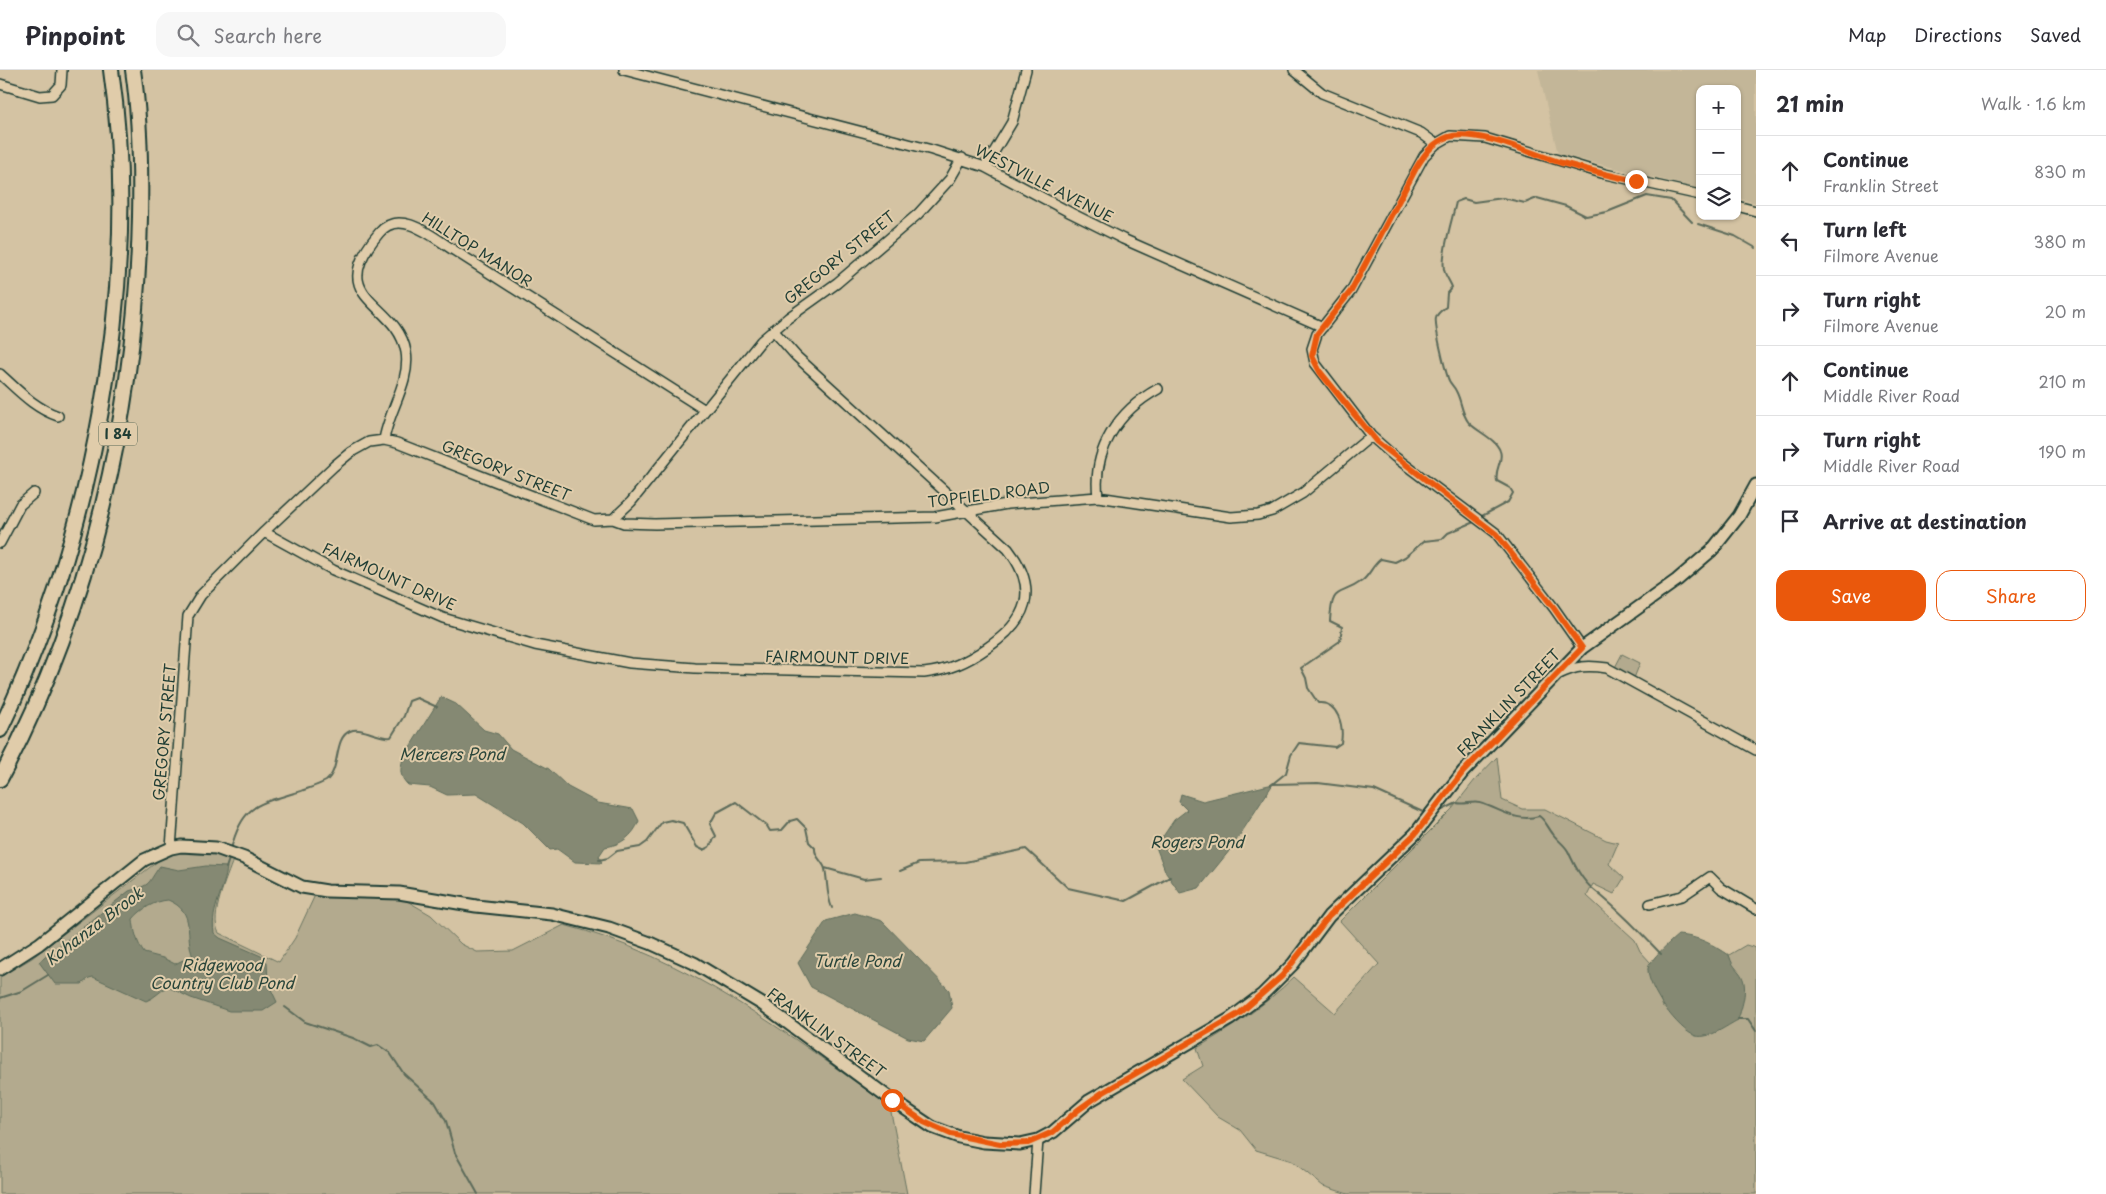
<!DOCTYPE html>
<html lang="en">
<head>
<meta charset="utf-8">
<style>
	:root { --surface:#fff; --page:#f7f7f7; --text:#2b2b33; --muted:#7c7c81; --line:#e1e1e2; --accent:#ea580c }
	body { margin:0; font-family:"Playpen Sans",sans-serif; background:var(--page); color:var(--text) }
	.controls { position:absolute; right:15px; top:15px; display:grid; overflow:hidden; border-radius:10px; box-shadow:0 1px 4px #0004 }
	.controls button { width:45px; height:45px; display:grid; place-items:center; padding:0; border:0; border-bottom:1px solid var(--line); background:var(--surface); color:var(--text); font:25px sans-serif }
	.stop { position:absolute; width:15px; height:15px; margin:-11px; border:4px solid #ea580c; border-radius:50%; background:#fff }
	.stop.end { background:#ea580c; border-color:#fff; box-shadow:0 1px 5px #0008 }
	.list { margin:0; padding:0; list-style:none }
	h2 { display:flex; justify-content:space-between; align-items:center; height:65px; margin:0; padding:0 20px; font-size:21px }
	h2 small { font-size:16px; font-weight:400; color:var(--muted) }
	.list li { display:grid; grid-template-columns:32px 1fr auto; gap:15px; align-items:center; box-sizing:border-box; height:70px; padding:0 20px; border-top:1px solid var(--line) }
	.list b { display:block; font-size:19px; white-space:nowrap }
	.list p { margin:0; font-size:16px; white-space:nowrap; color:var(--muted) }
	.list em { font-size:16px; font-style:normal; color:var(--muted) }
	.actions { display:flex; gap:10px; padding:15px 20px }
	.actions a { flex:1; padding:11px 0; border:1px solid var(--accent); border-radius:15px; text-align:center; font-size:18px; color:var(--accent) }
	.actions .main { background:var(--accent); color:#fff }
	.icon { flex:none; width:28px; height:28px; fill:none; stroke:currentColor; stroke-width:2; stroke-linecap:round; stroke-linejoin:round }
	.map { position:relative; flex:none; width:1756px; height:1124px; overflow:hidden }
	header { display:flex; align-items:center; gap:30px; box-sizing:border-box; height:70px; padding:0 25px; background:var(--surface); border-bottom:1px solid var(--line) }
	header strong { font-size:24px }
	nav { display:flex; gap:28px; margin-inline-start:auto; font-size:18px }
	.search { width:350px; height:45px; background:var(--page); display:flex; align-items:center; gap:12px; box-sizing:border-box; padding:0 18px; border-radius:15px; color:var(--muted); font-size:19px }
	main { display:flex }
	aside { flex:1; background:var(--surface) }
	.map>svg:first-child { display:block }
	.built { fill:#c3b698 }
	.green { fill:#b3aa8e; stroke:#697461 }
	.water { fill:#858973; stroke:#5c6b5a; fill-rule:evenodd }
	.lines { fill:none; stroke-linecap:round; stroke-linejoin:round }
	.stream { stroke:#5c6b5a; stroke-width:2 }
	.minor-casing { stroke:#1f3d34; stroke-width:12 }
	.major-casing { stroke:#1f3d34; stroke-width:15 }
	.highway-casing { stroke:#1f3d34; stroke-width:18 }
	.minor { stroke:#e0ccaa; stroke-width:9 }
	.major { stroke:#e0ccaa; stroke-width:11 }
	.highway { stroke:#e0ccaa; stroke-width:14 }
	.route { stroke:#ea580c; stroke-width:6 }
	.labels { text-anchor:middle; stroke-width:4; stroke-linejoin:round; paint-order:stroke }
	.shield { fill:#e0ccaa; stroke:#596857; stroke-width:1 }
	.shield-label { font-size:14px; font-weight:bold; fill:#1f3d34 }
	.street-label { font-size:15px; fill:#1f3d34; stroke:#e0ccaa }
	.water-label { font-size:16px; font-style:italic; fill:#29453a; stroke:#e0ccaa }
</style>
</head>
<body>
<header>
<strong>Pinpoint</strong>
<div class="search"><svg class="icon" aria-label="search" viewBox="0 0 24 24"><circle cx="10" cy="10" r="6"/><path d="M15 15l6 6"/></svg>Search here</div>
<nav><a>Map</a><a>Directions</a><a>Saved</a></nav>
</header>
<main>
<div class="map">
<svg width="1756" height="1124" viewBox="0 0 1756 1124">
	<rect width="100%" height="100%" fill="#d4c3a3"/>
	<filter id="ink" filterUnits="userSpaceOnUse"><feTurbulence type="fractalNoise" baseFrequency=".02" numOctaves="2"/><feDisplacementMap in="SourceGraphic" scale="10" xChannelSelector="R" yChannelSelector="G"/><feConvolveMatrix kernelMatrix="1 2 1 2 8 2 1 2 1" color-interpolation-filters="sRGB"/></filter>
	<g filter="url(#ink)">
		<path class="built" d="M1538,0H1756V133L1737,128V19H1700V119L1558,84Z"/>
		<path class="green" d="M1622,584L1640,593L1631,616L1611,605Z
			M1497,687L1502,730L1522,739H1545L1606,770L1618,773L1609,794L1624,808L1614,824L1593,814L1587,826L1635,870L1640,881L1651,893L1648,899L1663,937L1732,897L1729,885L1746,875L1756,878V1124H1348L1323,1116L1292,1091L1256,1080L1240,1060L1218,1047L1182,1009L1203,996L1197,978C1233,957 1264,936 1294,907L1335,943L1379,894L1340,851L1452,739L1475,710Z
			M182,781L216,784L233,790C227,807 209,847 219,863L279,892L295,868L315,825L402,828L431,845L461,874L477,882L513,881L564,855C686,886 789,964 890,1037L907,1124H0V907L32,888L162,788Z"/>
		<path class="water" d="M441,627L456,634L484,660L498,664L511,679L549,699L568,717L598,733L633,739L639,751C633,766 621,775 605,777L599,786L602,793L575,792L557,779L550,780L523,753L476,724L447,725L430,717L408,715C399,706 400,700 403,688Z
			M1273,714L1230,780L1199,818L1180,823L1166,803L1156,777L1174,750L1187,740L1179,732L1181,724L1203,731Z
			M160,796L179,800L206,796L227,797C225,820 210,838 214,863L220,868L261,886L267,892L268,913L277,932L263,941H229L191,928L168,917C159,921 155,928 146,931L93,907L89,908L82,914H55L39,892L129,821C153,814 146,815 160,796ZM168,830C197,842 184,865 193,887L189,891L183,890L175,894L163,888L144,883C137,873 134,861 133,849C141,839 155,831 168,830Z
			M855,843L882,851L949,920L952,938L924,971L908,968L811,917L798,893L826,851Z
			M1678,865C1698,866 1714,875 1729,885C1732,894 1734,896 1739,902C1750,915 1742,936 1738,950C1726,956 1710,969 1696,966C1678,961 1647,917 1648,899C1649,890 1671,871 1678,865Z"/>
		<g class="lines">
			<path class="stream" d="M1698,154L1735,166L1756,178
				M1480,447L1508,432L1513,423L1510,418L1497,411C1494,398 1504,391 1500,381C1496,369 1478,362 1469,353C1461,343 1462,332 1456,321C1454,316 1449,313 1448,308C1445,299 1434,255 1436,248C1437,243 1442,240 1446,237L1447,223L1452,217C1450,212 1447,208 1445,203C1439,190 1453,147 1456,132L1464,129L1474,132L1503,128L1525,133L1537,128L1566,136L1586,146L1607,142L1647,126L1671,130L1692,152
				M1273,714L1318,713L1374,720L1425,743
				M1271,715L1286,703L1291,685L1299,673L1335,677L1341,673C1344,656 1338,631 1318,633L1308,618L1306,608L1301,598L1340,571L1342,557L1330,551C1332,514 1339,528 1362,511C1370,505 1373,494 1381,489L1395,492L1405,487L1424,471L1442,469L1448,463L1474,452
				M1438,742L1457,733C1465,735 1472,731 1480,733C1501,739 1516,753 1539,746C1546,751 1548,758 1553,764C1557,770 1564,774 1568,781C1574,794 1582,811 1594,820C1618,839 1639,861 1661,884
				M231,779C243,732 260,734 301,721C309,718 319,715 326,711C341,700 333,668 350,661C362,656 378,669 391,667L404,646L409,631L417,628L437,637
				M599,790L608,788L617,781L640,777L647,772L662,752L671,750L683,753L697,777L703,780L709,777L716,766L710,754L716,743L736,732L767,756L770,761L782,760L790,751L797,749L806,758L809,772L815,778C814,787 823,791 825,799C828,813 826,823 832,838
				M226,798L229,789
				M825,798L864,809L881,807
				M900,801L919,793L965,792L1026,779L1068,818L1126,831L1170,807
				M0,928L22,921L48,905
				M285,937L305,952L353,968L371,977L378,975L390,983L404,1004L435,1032L446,1051L455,1083L478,1124
				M1738,949H1748L1756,961"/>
			<g class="minor-casing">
				<path id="minor" d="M624,0L932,80L985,97L1071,143L1123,169L1323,257
					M1294,0L1322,23L1421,63L1436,74
					M0,14L40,26L52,25L61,15L62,0
					M985,97L1012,52L1026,0
					M1737,136L1756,141
					M0,304C19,321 34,338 58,346
					M384,370C388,342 411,311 406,282C397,230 322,231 379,163C400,137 434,168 455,181L705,340
					M1098,427C1092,380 1118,341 1158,319
					M613,449L624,453L655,454L935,447L1007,434L1098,427L1231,447L1258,445L1272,441L1303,423L1371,366
					M264,462L333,500L443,548L535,575L630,593L695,598L924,603C949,600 967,592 987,578C1027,551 1040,520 1008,479L796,286L773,260
					M0,473L20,435L34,423
					M1582,578L1554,538L1496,463L1395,387L1371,366L1315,293L1312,279L1317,264L1351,221L1424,86L1436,74L1450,66L1485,68L1605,104L1700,125
					M1559,604C1576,596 1588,595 1607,598L1756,680
					M171,778L188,546L201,525L264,462L334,396L351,382L369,372L384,370L397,373L594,450L613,449L631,432L761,271L788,248L837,213L918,144L950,109L962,88
					M1650,834L1682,826L1710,807L1721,818L1756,839
					M1034,1124L1038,1070"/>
			</g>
			<g class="major-casing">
				<path id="major" d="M0,899L39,874L144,790L171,778L181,776L216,778L244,788L302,817L327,821L399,823L476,836L552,844L609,858L650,873L694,893L762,934L892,1030L932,1057L959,1067L984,1072L1020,1074L1038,1070L1053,1062L1089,1031L1230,949L1262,925L1293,894L1329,846L1415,764L1463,702L1582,578L1677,510L1712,480L1739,446L1756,415"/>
			</g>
			<g class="highway-casing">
				<path id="highway" d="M0,660C92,467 142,213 111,0
					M0,709C91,538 136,340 140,147C141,99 140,48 133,0"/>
			</g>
			<use href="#minor" class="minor"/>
			<use href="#major" class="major"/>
			<use href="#highway" class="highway"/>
		</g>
	</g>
	<g class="lines" filter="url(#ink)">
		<path class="route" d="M892,1030L924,1052L951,1064L1000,1074L1028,1073L1053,1062L1078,1040L1102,1023L1240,943L1282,906L1329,846L1415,764L1463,702L1582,578L1554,538L1496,464L1377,372L1320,302L1312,286L1317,264L1351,221L1416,98C1424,85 1433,72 1448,67C1476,58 1535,85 1562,93C1587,100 1611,106 1636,111"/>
	</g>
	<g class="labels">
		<rect class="shield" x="99" y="352.5" width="38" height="23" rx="4"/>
		<g class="shield-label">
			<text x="118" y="369">I 84</text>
		</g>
		<g class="street-label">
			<text transform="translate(1044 114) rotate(27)" y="5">WESTVILLE AVENUE</text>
			<text transform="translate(477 180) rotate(32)" y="5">HILLTOP MANOR</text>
			<text transform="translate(840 188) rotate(-39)" y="5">GREGORY STREET</text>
			<text transform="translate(506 401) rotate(22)" y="5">GREGORY STREET</text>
			<text transform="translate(989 425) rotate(-7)" y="5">TOPFIELD ROAD</text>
			<text transform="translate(389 507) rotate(24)" y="5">FAIRMOUNT DRIVE</text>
			<text transform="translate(837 588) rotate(1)" y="5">FAIRMOUNT DRIVE</text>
			<text transform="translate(1509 633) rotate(-46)" y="5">FRANKLIN STREET</text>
			<text transform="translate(165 662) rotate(-85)" y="5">GREGORY STREET</text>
			<text transform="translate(826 963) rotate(36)" y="5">FRANKLIN STREET</text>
		</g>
		<g class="water-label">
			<text x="452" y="690">Mercers Pond</text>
			<text x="1197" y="778">Rogers Pond</text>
			<text transform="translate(94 856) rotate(-37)" y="6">Kohanza Brook</text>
			<text x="857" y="897">Turtle Pond</text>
			<text x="222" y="901">Ridgewood<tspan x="222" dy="18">Country Club Pond</tspan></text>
		</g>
	</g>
</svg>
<div class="controls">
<button>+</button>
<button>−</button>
<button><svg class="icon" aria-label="layers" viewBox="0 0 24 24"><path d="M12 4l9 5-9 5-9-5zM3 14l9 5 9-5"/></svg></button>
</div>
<div class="stop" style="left:892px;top:1030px"></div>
<div class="stop end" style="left:1636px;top:111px"></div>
</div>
<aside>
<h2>21 min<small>Walk · 1.6 km</small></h2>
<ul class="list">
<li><svg class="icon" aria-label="ahead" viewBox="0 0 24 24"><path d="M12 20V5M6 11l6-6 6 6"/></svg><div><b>Continue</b><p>Franklin Street</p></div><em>830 m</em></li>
<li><svg class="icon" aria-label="left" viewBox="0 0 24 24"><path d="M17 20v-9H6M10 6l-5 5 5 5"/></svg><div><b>Turn left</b><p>Filmore Avenue</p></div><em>380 m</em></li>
<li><svg class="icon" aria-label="right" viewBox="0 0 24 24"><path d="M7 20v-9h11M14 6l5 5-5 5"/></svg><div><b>Turn right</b><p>Filmore Avenue</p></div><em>20 m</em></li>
<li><svg class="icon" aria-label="ahead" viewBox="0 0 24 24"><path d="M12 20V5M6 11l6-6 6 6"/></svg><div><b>Continue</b><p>Middle River Road</p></div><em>210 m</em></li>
<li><svg class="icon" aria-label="right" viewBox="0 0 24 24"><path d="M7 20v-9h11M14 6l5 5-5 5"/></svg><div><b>Turn right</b><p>Middle River Road</p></div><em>190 m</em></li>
<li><svg class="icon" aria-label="arrive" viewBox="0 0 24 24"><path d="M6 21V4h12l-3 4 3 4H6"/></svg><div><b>Arrive at destination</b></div></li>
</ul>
<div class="actions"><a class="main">Save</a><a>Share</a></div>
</aside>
</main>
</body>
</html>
